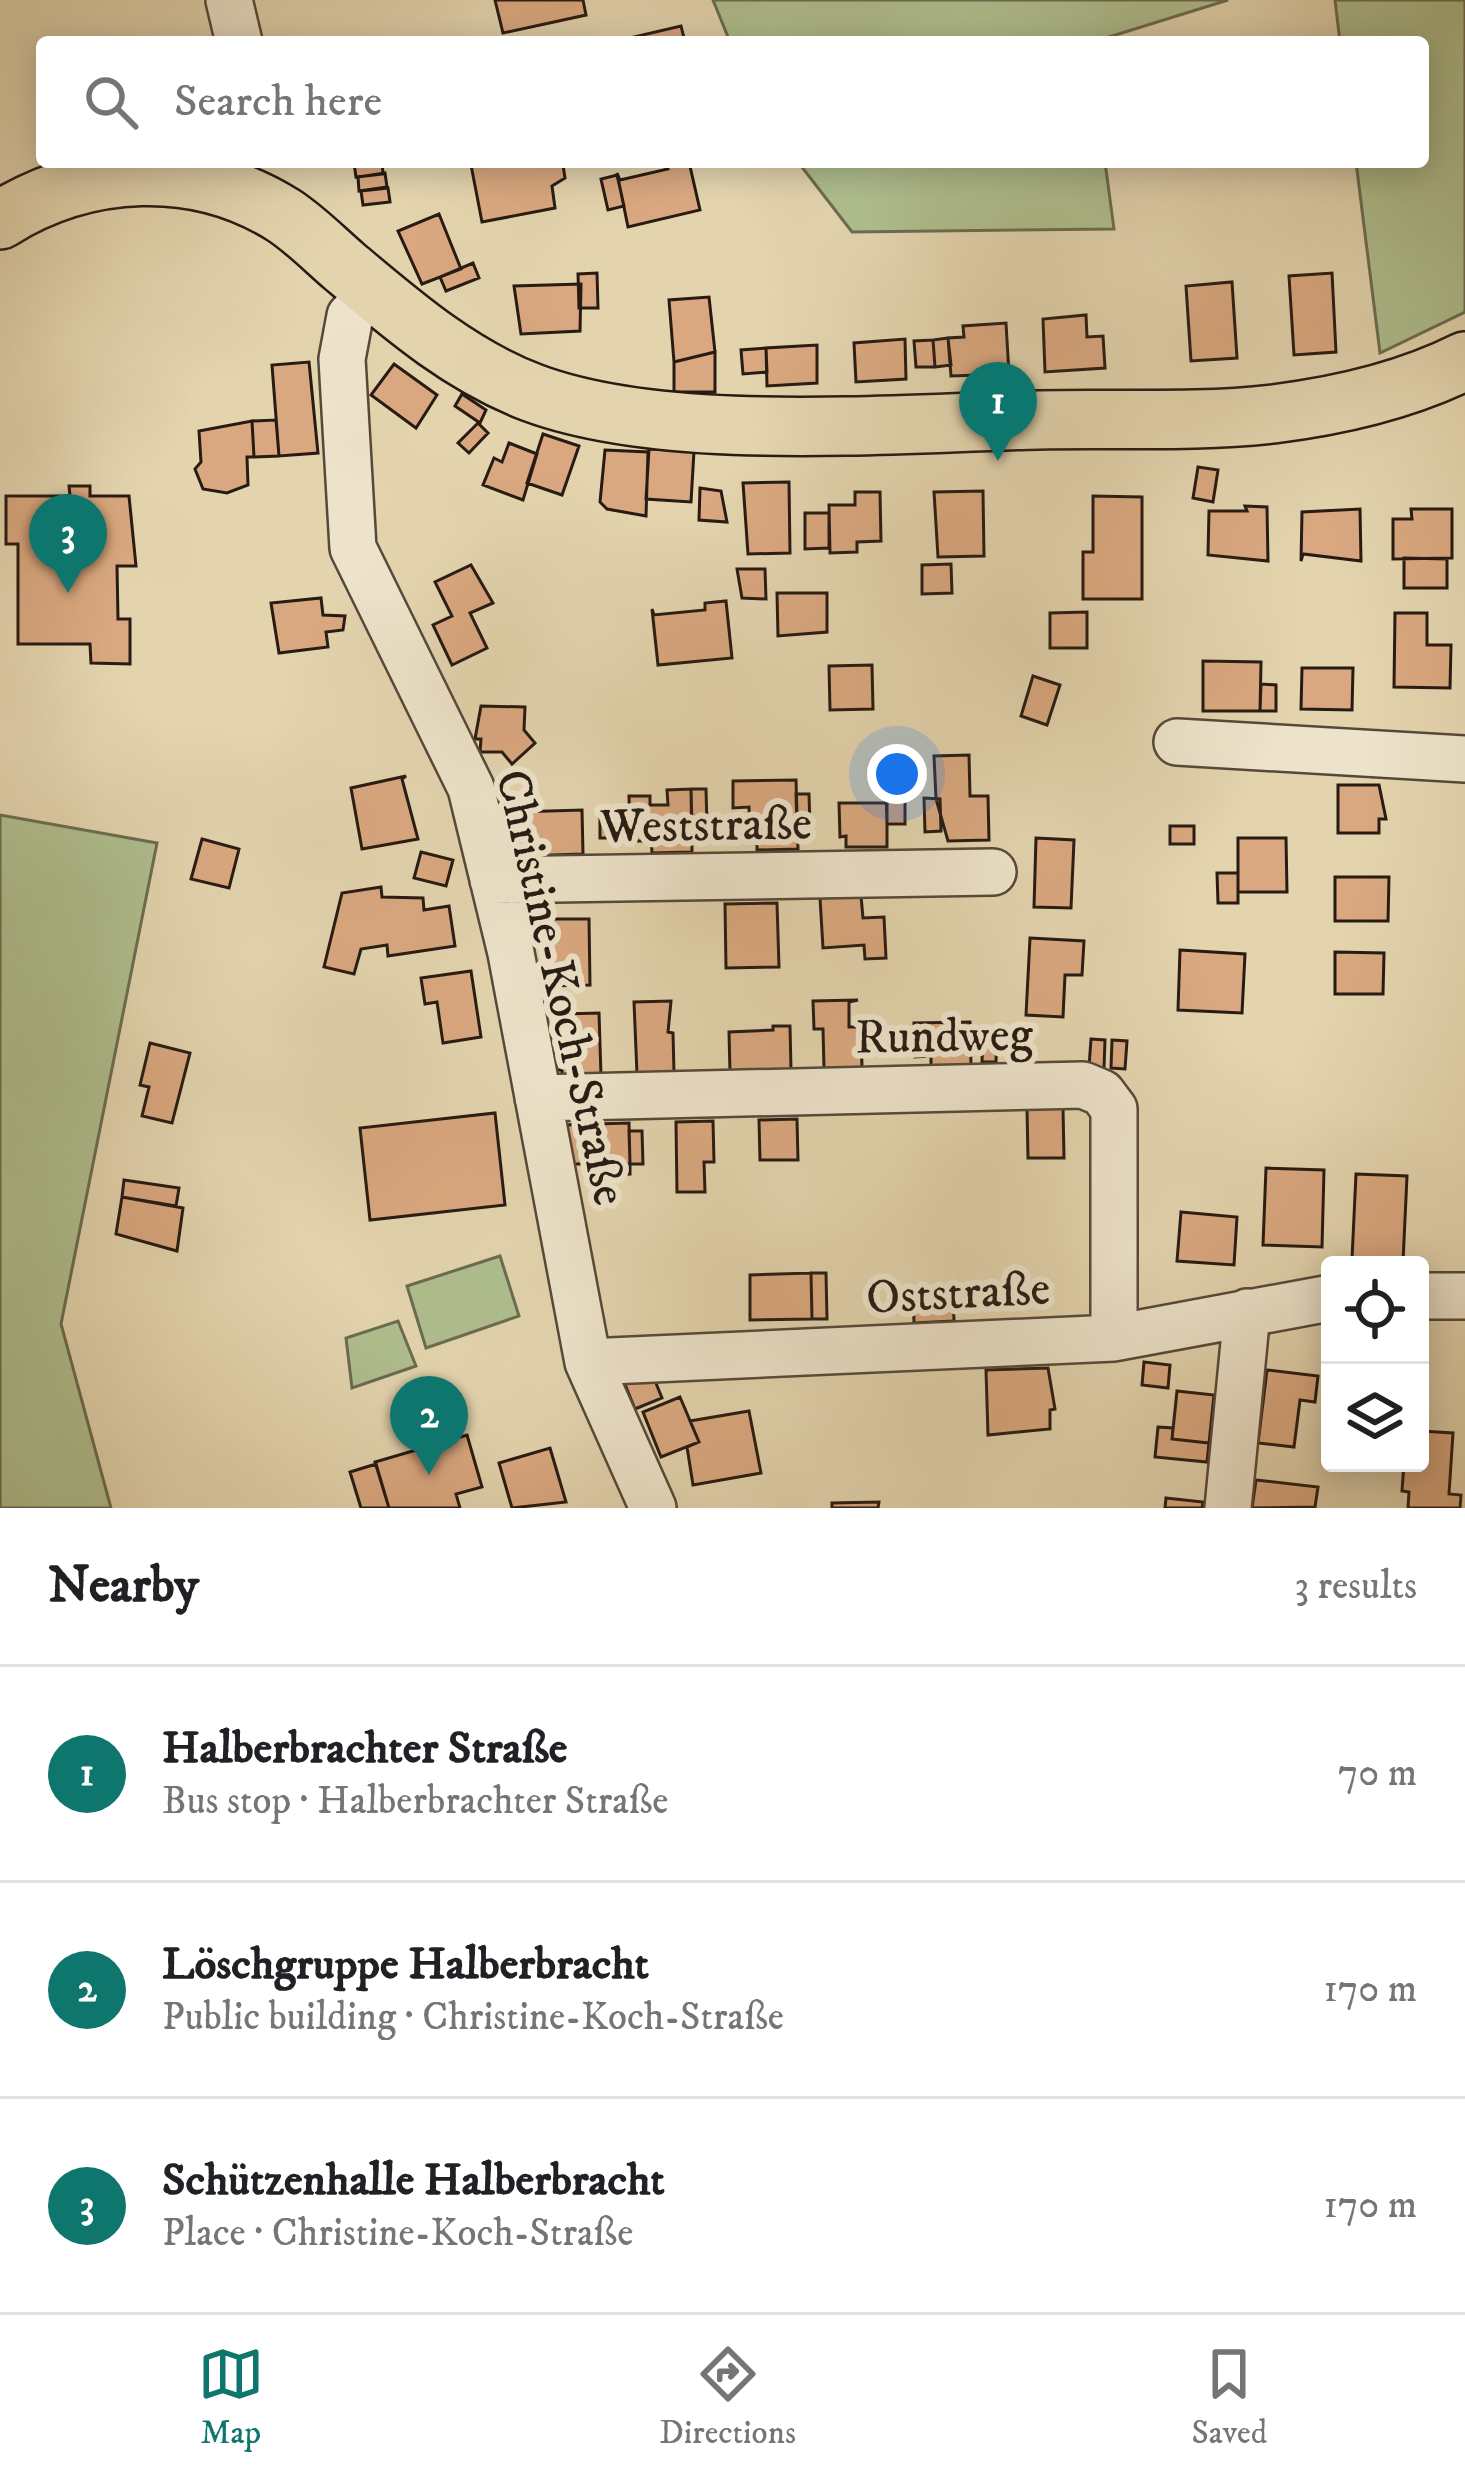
<!DOCTYPE html>
<html lang="en">
<head>
<meta charset="utf-8">
<style>
	:root { --surface:#fff; --page:#f2f2f2; --text:#202124; --muted:#757577; --line:#e0e0e0; --accent:#0f766e }
	body { margin:0; font-family:"IM FELL DW Pica",serif; background:var(--page); color:var(--text) }
	.controls { position:absolute; right:36px; bottom:36px; display:grid; overflow:hidden; border-radius:12px; box-shadow:0 6px 30px #0003 }
	.controls button { width:108px; height:108px; display:grid; place-items:center; padding:0; border:0; border-bottom:3px solid var(--line); background:var(--surface); color:var(--text); font:60px sans-serif }
	.you { position:absolute; left:897px; top:774px; width:42px; height:42px; margin:-30px; border:9px solid #fff; border-radius:50%; background:#1a73e8; box-shadow:0 0 0 18px #1a73e833 }
	.badge { display:grid; place-items:center; width:78px; height:78px; border-radius:50%; background:var(--accent); color:#fff; font-size:39px; font-weight:700 }
	.pin { position:absolute; translate:-50% -99px; filter:drop-shadow(0 3px 6px #0008) }
	.pin::after { content:''; position:absolute; top:63px; width:42px; height:36px; background:inherit; clip-path:polygon(0 0,100% 0,50% 100%) }
	.list { margin:0; padding:0; list-style:none }
	h2 { display:flex; justify-content:space-between; align-items:center; height:156px; margin:0; padding:0 48px; font-size:51px }
	h2 small { font-size:39px; font-weight:400; color:var(--muted) }
	.list li { display:grid; grid-template-columns:78px 1fr auto; gap:36px; align-items:center; box-sizing:border-box; height:216px; padding:0 48px; border-top:3px solid var(--line) }
	.list b { display:block; font-size:45px; white-space:nowrap }
	.list p { margin:0; font-size:39px; white-space:nowrap; color:var(--muted) }
	.list em { font-size:39px; font-style:normal; color:var(--muted) }
	.icon { flex:none; width:66px; height:66px; fill:none; stroke:currentColor; stroke-width:2; stroke-linecap:round; stroke-linejoin:round }
	.map { position:relative; flex:none; width:1465px; height:1508px; overflow:hidden }
	.search { position:absolute; background:var(--surface); box-shadow:0 6px 30px #0003; left:36px; right:36px; top:36px; height:132px; display:flex; align-items:center; gap:30px; box-sizing:border-box; padding:0 42px; border-radius:12px; color:var(--muted); font-size:45px }
	.sheet { height:804px; background:var(--surface) }
	nav { display:flex; justify-content:space-around; align-items:center; box-sizing:border-box; height:168px; border-top:3px solid var(--line); background:var(--surface); font-size:33px; color:var(--muted) }
	nav a { display:grid; justify-items:center; gap:6px }
	nav .on { color:var(--accent) }
	.map>svg:first-child { display:block }
	.green { fill:#afbe8e; stroke:#6b6c50; stroke-width:3 }
	.building { fill:#daa880; stroke:#271b13; stroke-width:3 }
	.lines { fill:none; stroke-linecap:round; stroke-linejoin:round }
	.minor-casing { stroke:#56493a; stroke-width:50 }
	.major-casing { stroke:#271b13; stroke-width:62 }
	.minor { stroke:#ede3ca; stroke-width:45 }
	.major { stroke:#e3d4ae; stroke-width:57 }
	.labels { text-anchor:middle; stroke-width:12; stroke-linejoin:round; paint-order:stroke }
	.street-label { font-size:48px; fill:#271b13; stroke:#ede3ca }
</style>
</head>
<body>
<div class="map">
<svg width="1465" height="1508" viewBox="0 0 1465 1508">
	<rect width="100%" height="100%" fill="#e3d4ae"/>
	<filter id="stains"><feTurbulence type="fractalNoise" baseFrequency=".00167" numOctaves="4"/><feColorMatrix values="0 0 0 0 .2 0 0 0 0 .09 0 0 0 0 .02 0 0 0 .5 -.17"/></filter>
	<radialGradient id="worn" r=".72"><stop offset=".6" stop-color="#630" stop-opacity="0"/><stop offset="1" stop-color="#630" stop-opacity=".3"/></radialGradient>
	<path class="green" d="M713,0H1228L1093,42H730Z
		M1335,0H1465V312L1380,353L1356,162H1423V42H1340Z
		M798,162H1105L1114,229L852,232Z
		M0,815L157,843L61,1324L111,1508H0Z
		M500,1256L519,1316L426,1348L407,1286Z
		M398,1321L416,1366L352,1388L346,1338Z"/>
	<path class="building" d="M495,0H583L586,15L503,33Z
		M681,26L685,42H626L625,39Z
		M382,162L383,174L356,177L354,163Z
		M486,162L563,165L565,178L552,186L555,208L482,222L471,165Z
		M666,162H689L700,210L628,227L617,173L620,180L668,169Z
		M385,173L387,187L359,191L358,177Z
		M617,175L624,206L608,210L601,179Z
		M388,188L390,202L363,205L361,191Z
		M439,214L461,269L422,284L398,231Z
		M473,263L479,278L446,291L440,277Z
		M597,273L598,308H579L578,274Z
		M1332,273L1336,352L1294,355L1289,276Z
		M1232,282L1237,358L1191,361L1186,286Z
		M581,284L580,331L521,334L514,286Z
		M709,297L715,352L674,362L669,300Z
		M1086,315L1087,337L1103,336L1105,368L1045,372L1043,319Z
		M1006,323L1009,374L951,376L948,338L964,337L963,326Z
		M948,338L951,365L935,367L933,340Z
		M905,339L906,379L856,382L854,343Z
		M933,340L935,367H916L914,341Z
		M817,345V383L767,386L766,348Z
		M766,348L767,372L743,374L741,350Z
		M715,352V392H674V362Z
		M309,362L318,453L279,456L272,365Z
		M394,364L437,395L416,428L371,395Z
		M462,394L486,410L480,423L455,406Z
		M276,420L279,456L254,457L252,421Z
		M252,421L254,457H247L248,485L227,493L203,489L195,469L201,462L199,431Z
		M478,423L488,433L469,453L458,443Z
		M543,434L579,446L562,495L527,483Z
		M509,443L537,454L523,500L483,485L494,458L502,462Z
		M649,449L694,451L691,502L646,499Z
		M605,450L648,452L646,516L607,509L600,502Z
		M1198,467L1218,470L1213,502L1193,498Z
		M789,482L790,553L748,554L743,483Z
		M69,486H90V496H129L136,566H117L118,619H130V664L91,663L90,644H18V544H6V496H70Z
		M700,488L721,491L727,522L699,520Z
		M983,491L984,556L938,557L934,492Z
		M855,492H880L881,541L857,542V552L830,553L829,505H855Z
		M1093,496L1142,497V599H1083V552H1093Z
		M1245,506L1267,507L1268,561L1208,555L1209,511H1247Z
		M1360,509L1361,561L1303,554L1301,561L1302,512Z
		M1411,509H1452V558L1393,559V519H1412Z
		M805,513H829V548L805,549Z
		M1404,558L1447,559V588H1404Z
		M951,564L952,593L922,594V565Z
		M471,565L493,603L470,613L487,648L452,665L433,625L452,616L435,582Z
		M737,569H765L766,599L742,598Z
		M777,593H827V632L778,636Z
		M321,598L323,615L345,616L343,630L326,632L328,647L279,653L271,603Z
		M726,601L732,658L658,665L652,609L654,615L705,610V603Z
		M1087,612V648H1050V613Z
		M1395,613H1427V645H1451L1450,688L1394,687Z
		M1203,661L1261,662L1260,711H1203Z
		M872,665L873,709L830,710L829,666Z
		M1302,668H1353L1352,710L1301,709Z
		M1033,676L1060,685L1047,725L1021,716Z
		M1261,684L1276,685V711H1260Z
		M481,706L525,707L524,730L535,743L512,764L502,752H480L481,739H475Z
		M969,755L970,796H988L989,840L948,841L936,799L934,756Z
		M406,776L402,779L418,839L362,849L351,788Z
		M796,780L798,849L757,850V841H750L749,807L733,808V781Z
		M1338,785H1379L1386,819H1379V833H1338Z
		M691,789L692,852L652,853L651,833L643,832V841H630L629,796H650V805H668L667,790Z
		M691,789H706L707,825H692Z
		M886,792H905V824H887Z
		M796,794H809L810,827H797Z
		M924,798L940,799L941,831L925,832Z
		M839,803H887V847H846V836L840,837Z
		M600,809H614L615,838H600Z
		M582,810L583,854L525,856V846L518,847L517,812Z
		M1170,826H1194V844H1170Z
		M1036,838L1074,840L1071,908L1034,907Z
		M1238,838H1286L1287,892H1238Z
		M202,839L239,849L229,888L191,879Z
		M421,852L453,860L446,886L414,878Z
		M1217,873H1238V903H1218Z
		M1335,877H1389L1388,921H1335Z
		M381,887L382,897L423,898L424,910L449,906L455,946L388,956L387,945L361,949L354,974L324,967L342,893Z
		M861,896L863,918L884,917L886,958L865,959L864,945L823,948L820,898Z
		M777,903L779,967L726,968L725,904Z
		M542,919H589L590,985L543,986Z
		M1030,938L1084,941L1082,975H1065L1063,1017L1026,1015Z
		M1180,950L1245,954L1242,1013L1178,1010Z
		M1335,952L1384,953L1383,994H1335Z
		M471,971L481,1037L443,1043L437,1002L425,1004L421,978Z
		M858,1000L849,1002V1027H861L862,1068L824,1069L823,1029H814L813,1001Z
		M671,1001L668,1032L673,1033L674,1073L637,1074L634,1002Z
		M599,1013L601,1076H562V1070H556L562,1014Z
		M970,1022L971,1065L931,1066V1056L915,1057L914,1023Z
		M773,1026H790L791,1070L730,1072L729,1032L773,1030Z
		M983,1032H997L996,1062H982Z
		M1091,1039L1105,1040L1104,1068L1089,1067Z
		M1112,1040L1127,1041L1125,1069L1111,1068Z
		M150,1043L190,1053L172,1123L142,1116L149,1087L140,1085Z
		M1063,1108L1064,1158H1028L1027,1109Z
		M495,1113L505,1205L370,1220L360,1128Z
		M797,1119L798,1160H760L759,1120Z
		M713,1121L714,1162H704L705,1192H677L676,1122Z
		M629,1123L630,1164H565L564,1125Z
		M629,1131H642L643,1164H630Z
		M630,1164V1174L598,1175V1165Z
		M1266,1168L1324,1170L1322,1247L1263,1245Z
		M1356,1174L1407,1176L1403,1262L1352,1259Z
		M124,1180L179,1188L176,1206L122,1197Z
		M122,1197L183,1208L177,1251L116,1234Z
		M1181,1212L1237,1217L1234,1265L1177,1261Z
		M811,1273L812,1319L750,1320V1275Z
		M811,1273H826L827,1319H812Z
		M953,1286L954,1321L914,1323L913,1287Z
		M1144,1362L1170,1365L1168,1388L1142,1385Z
		M1048,1368L1055,1409L1050,1410V1429L988,1435L986,1370Z
		M1267,1370L1318,1376L1315,1402L1300,1400L1294,1447L1258,1443Z
		M651,1371L662,1398L635,1409L624,1382Z
		M1177,1391L1214,1395L1209,1443L1172,1439Z
		M680,1397L699,1442L661,1457L643,1412Z
		M749,1411L761,1473L693,1485L687,1447L699,1442L690,1421Z
		M1158,1427L1173,1428L1172,1439L1209,1443L1207,1462L1155,1457Z
		M1420,1431L1453,1433L1449,1494L1461,1495L1460,1508H1408L1409,1492L1402,1491L1404,1463H1420Z
		M467,1435L482,1487L456,1494L460,1508H389L375,1462Z
		M550,1448L566,1502L512,1508L499,1463Z
		M376,1464L389,1508H361L350,1472Z
		M1256,1480L1318,1487L1315,1507L1252,1508Z
		M1166,1498L1203,1502L1202,1508H1165Z
		M879,1502L878,1508H832V1503Z"/>
	<g class="lines">
		<g class="minor-casing">
			<path id="minor" d="M229,0L239,42
				M373,291L350,316L342,359L353,548L471,788L511,953L588,1362L653,1508
				M1177,742L1465,759
				M493,880L993,872
				M538,1098L1083,1085L1102,1093L1114,1109V1338
				M1420,1296H1465
				M588,1362L1114,1338L1330,1298
				M1228,1508L1247,1312"/>
		</g>
		<g class="major-casing">
			<path id="major" d="M0,220C86,166 195,160 283,215C305,229 325,250 345,267C403,316 461,366 533,393C668,443 892,423 1038,420C1115,418 1196,423 1273,414C1338,406 1407,390 1465,361"/>
		</g>
		<use href="#minor" class="minor"/>
		<use href="#major" class="major"/>
	</g>
	<g class="labels">
		<g class="street-label">
			<text transform="translate(706 823) rotate(-1)" y="17">Weststraße</text>
			<text transform="translate(563 987) rotate(77)" y="17">Christine-Koch-Straße</text>
			<text transform="translate(944 1034) rotate(-1)" y="17">Rundweg</text>
			<text transform="translate(958 1291) rotate(-3)" y="17">Oststraße</text>
		</g>
	</g>
	<rect width="100%" height="100%" filter="url(#stains)"/>
	<rect width="100%" height="100%" fill="url(#worn)"/>
</svg>
<div class="controls">
<button><svg class="icon" aria-label="locate" viewBox="0 0 24 24"><circle cx="12" cy="12" r="6"/><path d="M12 2v4M12 18v4M2 12h4M18 12h4"/></svg></button>
<button><svg class="icon" aria-label="layers" viewBox="0 0 24 24"><path d="M12 4l9 5-9 5-9-5zM3 14l9 5 9-5"/></svg></button>
</div>
<div class="you"></div>
<div class="pin badge" style="left:998px;top:461px">1</div>
<div class="pin badge" style="left:429px;top:1475px">2</div>
<div class="pin badge" style="left:68px;top:593px">3</div>
<div class="search"><svg class="icon" aria-label="search" viewBox="0 0 24 24"><circle cx="10" cy="10" r="6"/><path d="M15 15l6 6"/></svg>Search here</div>
</div>
<section class="sheet">
<h2>Nearby<small>3 results</small></h2>
<ul class="list">
<li><span class="badge">1</span><div><b>Halberbrachter Straße</b><p>Bus stop · Halberbrachter Straße</p></div><em>70 m</em></li>
<li><span class="badge">2</span><div><b>Löschgruppe Halberbracht</b><p>Public building · Christine-Koch-Straße</p></div><em>170 m</em></li>
<li><span class="badge">3</span><div><b>Schützenhalle Halberbracht</b><p>Place · Christine-Koch-Straße</p></div><em>170 m</em></li>
</ul>
</section>
<nav>
<a class="on"><svg class="icon" aria-label="map" viewBox="0 0 24 24"><path d="M3 6l6-2 6 2 6-2v14l-6 2-6-2-6 2zM9 4v14M15 6v14"/></svg>Map</a>
<a><svg class="icon" aria-label="directions" viewBox="0 0 24 24"><path d="M12 3l9 9-9 9-9-9zM9 14v-3h6M13 9l2 2-2 2"/></svg>Directions</a>
<a><svg class="icon" aria-label="saved" viewBox="0 0 24 24"><path d="M7 4h10v16l-5-4-5 4z"/></svg>Saved</a>
</nav>
</body>
</html>
